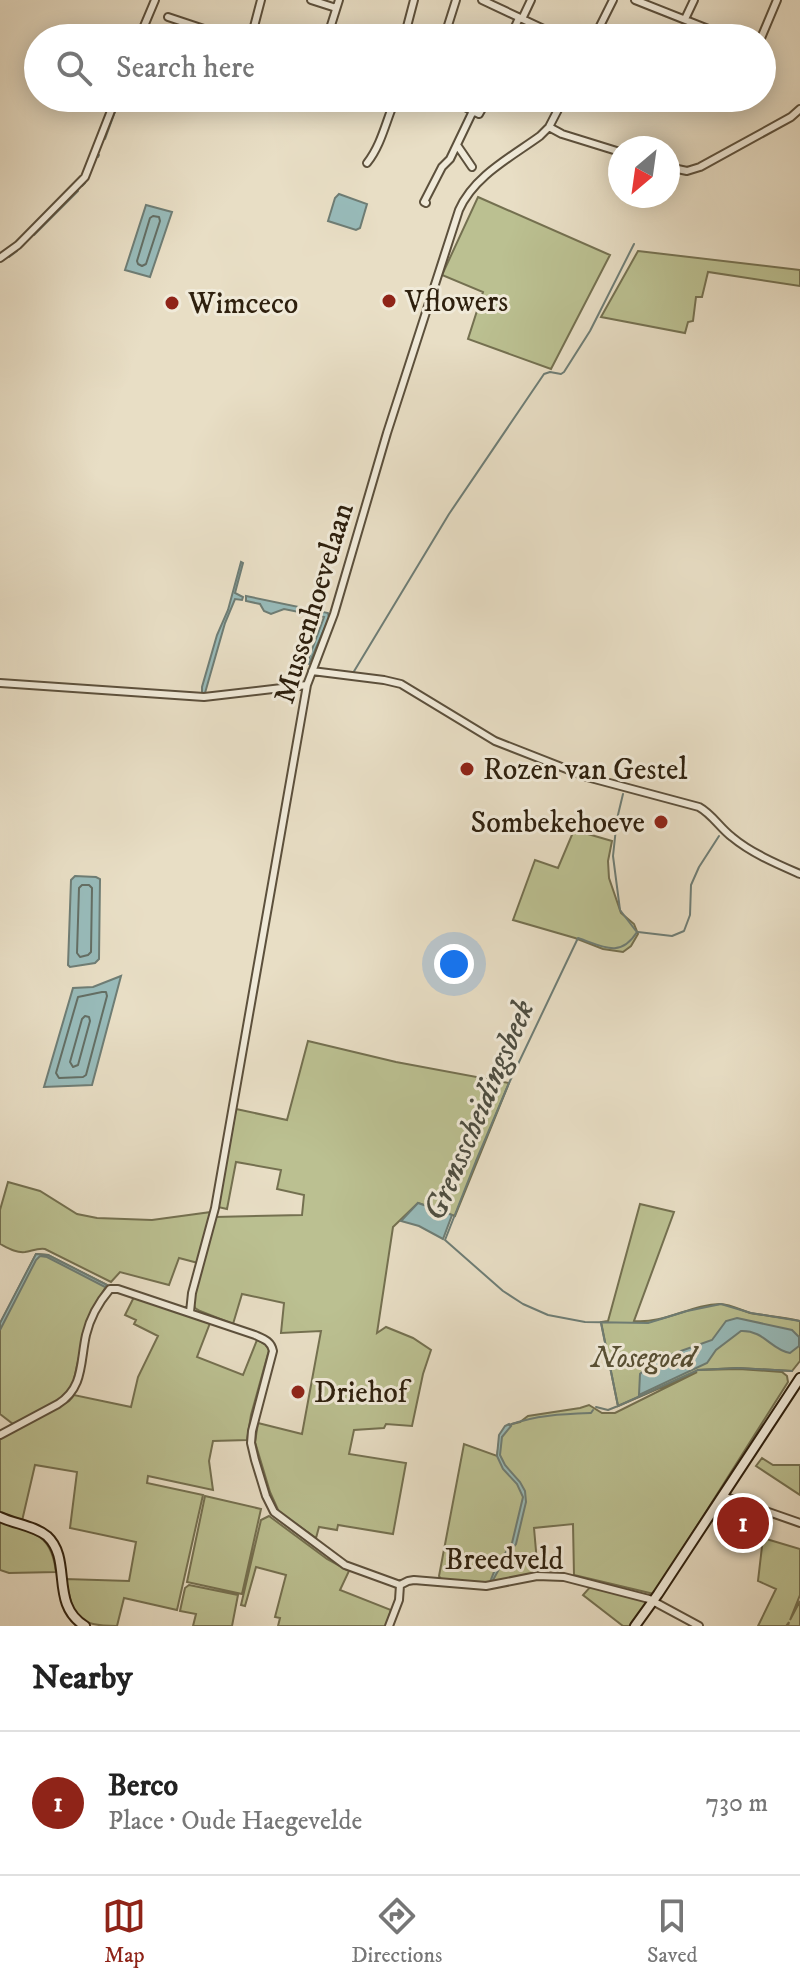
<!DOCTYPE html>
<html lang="en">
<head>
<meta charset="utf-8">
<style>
	:root { --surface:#fff; --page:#f6f6f6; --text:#222; --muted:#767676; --line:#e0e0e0; --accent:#8f2418 }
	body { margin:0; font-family:"IM FELL DW Pica",serif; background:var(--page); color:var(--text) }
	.compass { position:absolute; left:608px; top:136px; width:72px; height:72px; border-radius:50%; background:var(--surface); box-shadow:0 4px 20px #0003; rotate:209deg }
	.you { position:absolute; left:454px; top:964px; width:28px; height:28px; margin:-20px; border:6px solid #fff; border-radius:50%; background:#1a73e8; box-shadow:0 0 0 12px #1a73e833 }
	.badge { display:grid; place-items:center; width:52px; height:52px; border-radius:50%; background:var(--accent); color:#fff; font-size:26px; font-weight:700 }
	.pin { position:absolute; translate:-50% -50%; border:4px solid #fff; box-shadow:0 2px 8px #0006 }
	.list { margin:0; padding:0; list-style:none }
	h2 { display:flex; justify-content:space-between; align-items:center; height:104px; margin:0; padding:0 32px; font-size:34px }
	h2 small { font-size:26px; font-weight:400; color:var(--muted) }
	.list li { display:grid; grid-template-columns:52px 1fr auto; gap:24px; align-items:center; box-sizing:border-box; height:144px; padding:0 32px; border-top:2px solid var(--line) }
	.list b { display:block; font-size:30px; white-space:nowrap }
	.list p { margin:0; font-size:26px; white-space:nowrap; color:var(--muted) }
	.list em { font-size:26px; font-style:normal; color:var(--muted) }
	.icon { flex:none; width:44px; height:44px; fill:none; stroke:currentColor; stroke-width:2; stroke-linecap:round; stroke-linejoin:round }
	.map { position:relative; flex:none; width:800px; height:1626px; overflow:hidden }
	.search { position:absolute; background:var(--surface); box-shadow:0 4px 20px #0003; left:24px; right:24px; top:24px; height:88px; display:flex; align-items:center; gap:20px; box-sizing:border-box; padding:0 28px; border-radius:44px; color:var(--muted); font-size:30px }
	.sheet { height:248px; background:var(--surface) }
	nav { display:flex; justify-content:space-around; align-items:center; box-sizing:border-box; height:112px; border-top:2px solid var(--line); background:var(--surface); font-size:22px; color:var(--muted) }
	nav a { display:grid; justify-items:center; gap:4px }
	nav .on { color:var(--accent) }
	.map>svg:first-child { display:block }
	.green { fill:#bbc091; stroke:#747050; stroke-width:2 }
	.water { fill:#98bbba; stroke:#6e7d75; stroke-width:2 }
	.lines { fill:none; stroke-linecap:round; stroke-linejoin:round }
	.shore { stroke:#636e64; stroke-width:2 }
	.stream { stroke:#6e7d75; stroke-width:2 }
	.street-casing { stroke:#5c503c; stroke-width:10 }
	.secondary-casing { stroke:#2e200e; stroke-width:12 }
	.street { stroke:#f0ead9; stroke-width:6 }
	.secondary { stroke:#f0ead9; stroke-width:8 }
	.poi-dot { fill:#8f2418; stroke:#f0ead9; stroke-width:3 }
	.labels { text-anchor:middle; stroke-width:6; stroke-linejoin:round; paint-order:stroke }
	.poi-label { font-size:30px; fill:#2e200e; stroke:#f0ead9; text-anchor:start }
	.street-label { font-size:30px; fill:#2e200e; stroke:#f0ead9 }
	.park-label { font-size:30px; font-style:italic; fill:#585035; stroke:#f0ead9 }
	.water-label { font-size:32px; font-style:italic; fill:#4e4e42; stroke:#f0ead9 }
</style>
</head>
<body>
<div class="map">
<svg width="800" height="1626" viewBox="0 0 800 1626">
	<rect width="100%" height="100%" fill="#e8dec5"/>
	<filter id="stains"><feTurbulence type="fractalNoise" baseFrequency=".0025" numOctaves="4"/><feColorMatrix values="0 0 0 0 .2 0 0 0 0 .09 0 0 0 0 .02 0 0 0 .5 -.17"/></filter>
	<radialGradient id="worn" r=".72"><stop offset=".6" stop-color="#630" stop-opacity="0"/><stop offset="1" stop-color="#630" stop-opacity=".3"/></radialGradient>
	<path class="green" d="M478,197L610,255L551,369L468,339L483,292L442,275Z
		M638,251L800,270V286L708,272L702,297H696L693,321L688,322L685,333L601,317Z
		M574,830L612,841L608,861L609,878L621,913L634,924L638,934L631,946L623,952L603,949L575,938L513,920L535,860L558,868Z
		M308,1041L396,1062L509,1083L455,1216L418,1203L393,1227L377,1333L386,1327L413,1338L431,1350L423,1374L412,1426L386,1424L384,1428L354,1430L349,1454L406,1463L393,1534L338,1525L337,1530L319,1527L316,1538L279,1512L270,1492L255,1442L258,1423L302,1434L321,1331L281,1333L284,1303L242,1294L233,1324L200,1311L195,1308L193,1302L215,1217L302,1215L304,1195L277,1189L281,1170L236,1162L227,1209L218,1207L236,1109L287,1120Z
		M8,1182L40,1191L77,1214L97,1218L152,1220L211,1212L198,1263L179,1258L169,1285L120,1272L111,1282L45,1249C37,1248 32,1251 25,1252C16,1253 8,1248 0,1244V1210Z
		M640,1204L674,1212L634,1321C664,1324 692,1304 720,1304C730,1304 741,1310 750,1313C767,1316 784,1317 800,1321V1361L792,1371L738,1368L697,1370L739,1369L782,1372L787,1376L788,1382L654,1594L574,1575L573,1524L534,1528L538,1574L486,1584L441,1579L439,1576L464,1444L497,1456L500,1436L512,1424L520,1422L528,1416L580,1408L589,1405L602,1413H615L697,1372L618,1406L601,1322L608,1321Z
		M36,1254L48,1255L107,1285C86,1316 81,1348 73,1384C62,1405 34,1413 13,1424L0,1414V1324Z
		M134,1297L210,1323L197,1357L243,1375L257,1340L265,1344L269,1350L251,1415L247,1440L213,1441L209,1461L213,1490L148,1476L147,1483L203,1495L177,1610L124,1598L117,1626C77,1626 73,1617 66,1579L129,1581L136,1542L70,1528L77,1472L35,1465L22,1521L0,1512V1438L69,1401L74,1395L131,1407L138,1377L158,1336L134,1324L136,1320L125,1315Z
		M762,1458L773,1465H800V1495L756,1466Z
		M205,1496L261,1509L242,1594L187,1582Z
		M269,1516L327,1559L349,1571L340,1590L391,1610L386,1626H278L280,1618L275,1617L286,1575L256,1567L245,1606L241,1605L261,1520Z
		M0,1522C34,1534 51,1532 56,1572L9,1573L0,1570Z
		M763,1538L800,1549V1595L790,1620L800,1601V1626H788L789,1622L786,1626H758L776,1589L758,1581Z
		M189,1585L238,1595L232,1626H193L196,1614L180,1611L185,1588Z
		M591,1586L644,1599L647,1603L629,1626H623L583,1595Z"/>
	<path class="water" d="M339,194L367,204L360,228L356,230L328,221L335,198Z
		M146,205L172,212L150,277L125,270Z
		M241,562L243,563L235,593L243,597L242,600L235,599L225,623L205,693L202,694V687L217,635L228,610Z
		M246,596L328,613L329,618L309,664L307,663L324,617L284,609L271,614L264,611L260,604L246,601Z
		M75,876L96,877L100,879L99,959L95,963L70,967L68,965L71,880Z
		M121,976L92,1085L44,1087L73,988L93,987Z
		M418,1203L452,1215L443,1239L419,1226L401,1221Z
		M36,1254L48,1255L107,1285L105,1287L47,1257L40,1256L36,1260L0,1330V1323Z
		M737,1318L792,1330L799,1337V1346L790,1353C771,1350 764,1330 741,1331L716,1350L707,1363L639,1395L640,1374L642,1372L664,1357L712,1340L726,1321Z
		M509,1424L511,1426L502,1437L500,1455L505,1465L520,1482L525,1491L526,1502L516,1544L505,1558L492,1582H490L496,1567L512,1543L523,1497L517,1484L503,1469L497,1456L499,1435L505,1426Z"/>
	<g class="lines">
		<path class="shore" d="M153,216L159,217L160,221L146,264L142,266L138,264L137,261L150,218Z
			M82,885H89L92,888L91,952L88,955L80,957L77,953L79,888Z
			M102,992H106L107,996L86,1075L83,1077L59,1078L56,1073L78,997Z
			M85,1016L89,1017L90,1021L78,1065L73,1067L70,1062L82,1019Z"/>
		<path class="stream" d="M105,139L120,98
			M98,157L99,155
			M82,186L85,183
			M34,235L78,191
			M9,257L17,251
			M353,673L449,514L544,374L550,372L561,374L564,372L590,331L634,244
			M623,794L617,819L613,856L620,910L636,931
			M637,932C620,959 602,946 578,938L509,1083L476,1161L445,1240L503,1291L523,1304L548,1315L585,1322L648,1323L687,1311L721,1304L751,1313L800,1321
			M638,932L672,936L684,931L690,915L691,885L699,867L719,836
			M618,1406L698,1370L738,1368L792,1371
			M596,1407L608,1410L618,1406L601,1323
			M509,1425C535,1415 564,1414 591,1413L593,1410"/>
		<g class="street-casing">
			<path id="street" d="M311,0L336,8
				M482,0L563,38
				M635,0L731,38
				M168,17L204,29L210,38
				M522,19L531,0
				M685,19L694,0
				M139,38L155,0
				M180,38L185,23
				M251,38L261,0
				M327,38L339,0
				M404,38L414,0
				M444,38L456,0
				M510,38L519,18
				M594,38L613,0
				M761,38L777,0
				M447,98L473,111
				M473,111L479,114L488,98
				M549,127L562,134L620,152
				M457,145L472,167
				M367,163C382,144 386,120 396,98
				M668,167L687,171L700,167L791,117L800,109
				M426,203L424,202L442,167L450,159L473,111
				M0,258L18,245L85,177L116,98
				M312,671L384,680L401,684L495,741L587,777L699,807C712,814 720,828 732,837C751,853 777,864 800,874
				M0,683L204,697L307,685
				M190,1312L192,1293L215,1208L307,685L334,614L387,433L459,210C474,176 511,157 540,136L549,127L564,98
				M0,1435L58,1404C84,1388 80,1362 86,1335C90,1318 99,1302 110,1289H118L255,1335C264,1339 271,1341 273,1351L252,1431L251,1443L255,1460L266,1496L274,1512L345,1565L400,1585
				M723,1496L800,1523
				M400,1585L408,1581L414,1580L486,1586L537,1576L564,1577L649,1599L699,1626
				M389,1626L399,1600L400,1585"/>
		</g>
		<g class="secondary-casing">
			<path id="secondary" d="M0,1517C15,1524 35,1526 47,1536C73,1560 49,1604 85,1626
				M635,1626L658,1594L800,1378"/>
		</g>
		<use href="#street" class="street"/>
		<use href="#secondary" class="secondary"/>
	</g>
	<g class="poi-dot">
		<circle cx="389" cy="301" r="8"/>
		<circle cx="172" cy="303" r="8"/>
		<circle cx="467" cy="769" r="8"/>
		<circle cx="661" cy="822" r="8"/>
		<circle cx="298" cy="1392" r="8"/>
	</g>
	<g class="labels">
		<g class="poi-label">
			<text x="405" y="311">Vflowers</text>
			<text x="188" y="313">Wimceco</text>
			<text x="483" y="779">Rozen van Gestel</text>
			<text x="645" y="832" text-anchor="end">Sombekehoeve</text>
			<text x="314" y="1402">Driehof</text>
		</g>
		<g class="street-label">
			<text transform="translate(313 603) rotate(-73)" y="10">Mussenhoevelaan</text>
			<text x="504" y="1569">Breedveld</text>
		</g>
		<g class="park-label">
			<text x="643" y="1367">Nosegoed</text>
		</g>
		<g class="water-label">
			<text transform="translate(478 1110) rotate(-67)" y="11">Grensscheidingsbeek</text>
		</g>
	</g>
	<rect width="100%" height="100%" filter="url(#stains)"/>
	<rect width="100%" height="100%" fill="url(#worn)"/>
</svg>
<svg class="compass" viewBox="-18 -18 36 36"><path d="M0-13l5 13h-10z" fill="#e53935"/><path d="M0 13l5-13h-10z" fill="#767676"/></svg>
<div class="you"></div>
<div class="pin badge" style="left:743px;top:1523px">1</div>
<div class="search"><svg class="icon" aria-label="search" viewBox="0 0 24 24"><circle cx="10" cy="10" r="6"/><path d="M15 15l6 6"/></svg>Search here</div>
</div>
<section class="sheet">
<h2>Nearby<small></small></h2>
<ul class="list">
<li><span class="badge">1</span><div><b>Berco</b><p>Place · Oude Haegevelde</p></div><em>730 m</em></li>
</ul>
</section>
<nav>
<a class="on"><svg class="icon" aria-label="map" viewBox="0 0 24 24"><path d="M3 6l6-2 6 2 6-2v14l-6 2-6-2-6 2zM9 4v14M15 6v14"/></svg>Map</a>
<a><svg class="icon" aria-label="directions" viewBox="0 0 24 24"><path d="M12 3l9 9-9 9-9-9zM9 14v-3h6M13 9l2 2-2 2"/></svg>Directions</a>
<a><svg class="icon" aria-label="saved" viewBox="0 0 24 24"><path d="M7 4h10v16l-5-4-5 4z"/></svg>Saved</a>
</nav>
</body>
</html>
